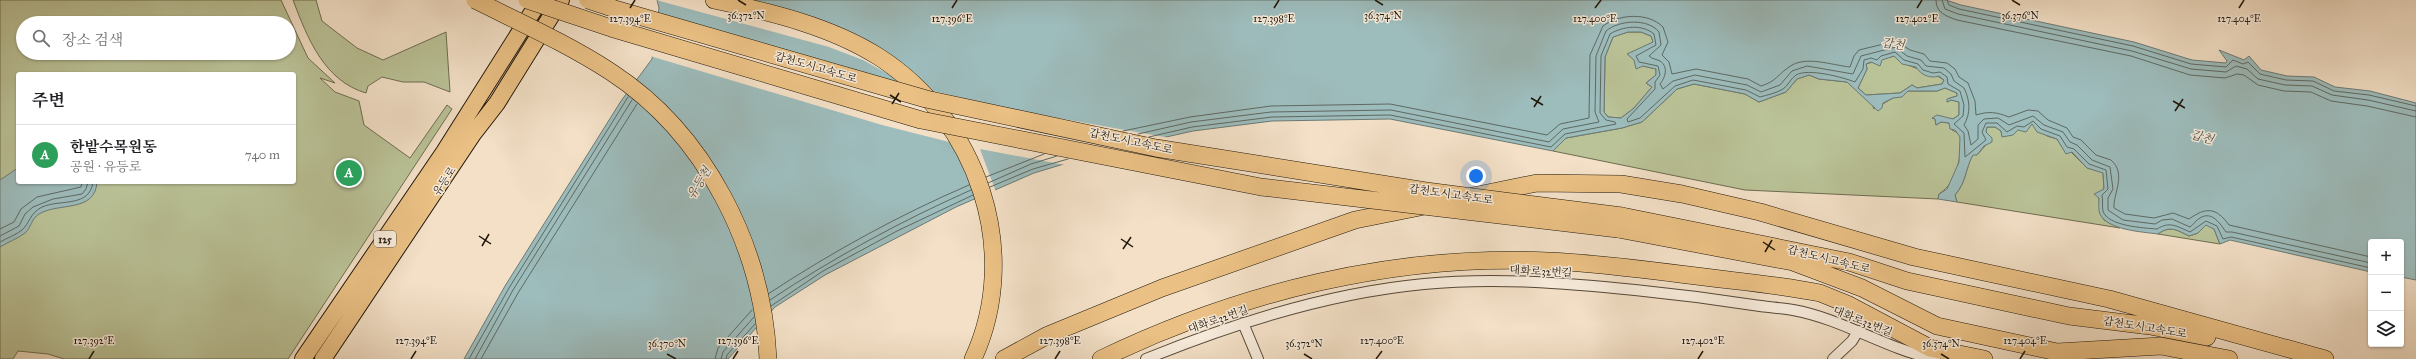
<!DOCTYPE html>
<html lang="ko">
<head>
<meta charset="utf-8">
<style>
	:root { --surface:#fff; --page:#f6f6f6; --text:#202124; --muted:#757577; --line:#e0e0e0; --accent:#111827 }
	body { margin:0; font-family:"IM FELL Great Primer","Noto Serif KR",serif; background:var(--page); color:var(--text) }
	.controls { position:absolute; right:12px; bottom:12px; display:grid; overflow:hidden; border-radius:4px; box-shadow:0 1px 3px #0004 }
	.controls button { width:36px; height:36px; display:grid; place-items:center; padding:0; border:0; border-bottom:1px solid var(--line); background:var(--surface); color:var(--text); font:20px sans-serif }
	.you { position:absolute; left:1476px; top:176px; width:14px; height:14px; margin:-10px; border:3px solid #fff; border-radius:50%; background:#1a73e8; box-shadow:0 0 0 6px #1a73e833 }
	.badge { display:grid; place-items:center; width:26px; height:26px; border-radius:50%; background:var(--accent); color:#fff; font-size:13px; font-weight:700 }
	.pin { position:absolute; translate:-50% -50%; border:2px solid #fff; box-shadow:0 1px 4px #0006 }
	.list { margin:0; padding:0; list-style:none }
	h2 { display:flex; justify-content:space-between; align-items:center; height:52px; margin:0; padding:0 16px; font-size:17px }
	h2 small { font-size:13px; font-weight:400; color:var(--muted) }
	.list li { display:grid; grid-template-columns:26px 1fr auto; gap:12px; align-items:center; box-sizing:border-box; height:60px; padding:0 16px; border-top:1px solid var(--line) }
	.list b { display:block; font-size:15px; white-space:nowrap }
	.list p { margin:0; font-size:13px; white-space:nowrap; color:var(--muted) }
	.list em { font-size:13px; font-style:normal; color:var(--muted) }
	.icon { flex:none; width:22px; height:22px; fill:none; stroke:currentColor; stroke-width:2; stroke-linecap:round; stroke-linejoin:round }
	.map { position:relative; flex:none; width:2416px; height:359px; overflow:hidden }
	.search { position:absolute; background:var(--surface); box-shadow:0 1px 3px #0004; left:16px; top:16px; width:280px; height:44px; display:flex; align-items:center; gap:10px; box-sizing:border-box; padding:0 14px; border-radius:22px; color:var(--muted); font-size:15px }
	.panel { position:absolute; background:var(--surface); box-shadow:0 1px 3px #0004; left:16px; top:72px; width:280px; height:112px; border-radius:4px }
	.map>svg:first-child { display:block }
	.green { fill:#bac297; stroke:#6d6c50; fill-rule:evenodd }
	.water { fill:#9dbcbc; stroke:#6b7a74; fill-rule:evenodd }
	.pier { fill:#f3e0c7 }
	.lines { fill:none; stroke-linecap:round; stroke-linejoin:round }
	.shore { stroke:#5e6962; stroke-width:1 }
	.minor-casing { stroke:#554838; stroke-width:12 }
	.primary-casing { stroke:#201609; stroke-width:18 }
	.trunk-casing { stroke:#201609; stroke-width:18 }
	.minor { stroke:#f7ebdb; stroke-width:10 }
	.primary { stroke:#eac084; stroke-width:16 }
	.trunk { stroke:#eac084; stroke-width:17 }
	.trunk-bridge-casing { stroke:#201609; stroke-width:18; stroke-linecap:butt }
	.trunk-bridge { stroke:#eac084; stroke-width:17 }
	.ticks { fill:none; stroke:#201609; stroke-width:1.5 }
	.labels { text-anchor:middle; stroke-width:3; stroke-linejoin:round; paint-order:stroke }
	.shield { fill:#f7ebdb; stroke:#605648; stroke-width:1 }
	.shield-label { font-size:10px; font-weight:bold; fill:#201609 }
	.street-label { font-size:11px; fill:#201609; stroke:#f7ebdb }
	.water-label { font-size:12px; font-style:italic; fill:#4c5048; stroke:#f7ebdb }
	.ticks-label { font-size:10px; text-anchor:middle; fill:#201609; stroke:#f7ebdb; stroke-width:3; stroke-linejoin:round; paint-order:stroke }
</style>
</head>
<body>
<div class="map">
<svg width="2416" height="359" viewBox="0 0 2416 359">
	<rect width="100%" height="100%" fill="#f3e0c7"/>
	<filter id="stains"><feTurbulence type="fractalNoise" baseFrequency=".005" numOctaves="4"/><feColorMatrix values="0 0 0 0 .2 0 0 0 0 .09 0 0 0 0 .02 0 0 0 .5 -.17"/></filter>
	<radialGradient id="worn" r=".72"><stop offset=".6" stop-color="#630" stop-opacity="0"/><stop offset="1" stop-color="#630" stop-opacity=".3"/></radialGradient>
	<path class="green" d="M0,0H281L308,58L335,83L320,78L335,92L359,101L364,125L410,158L447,105L452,109L288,359H64L48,354L18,351L13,359H0ZM23,23H289V53H23ZM18,74H294V182H18Z
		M293,0H316L322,21L357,48L383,60L446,32L450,92L424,82H403L382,77L368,86L366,93C324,81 307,37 293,0Z
		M1628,32H1641L1651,36L1653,42L1648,45L1643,66L1656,69V75L1646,83L1652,87L1634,108L1621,118L1608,117L1604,112L1605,57L1613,37Z
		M1894,56C1907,69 1928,69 1944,80L1942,84L1917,88L1912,85L1900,93L1866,95L1858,88L1867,69L1866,64Z
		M1809,75L1819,79L1847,82L1871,102L1874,109L1905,91H1937L1945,88L1957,93V96L1950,98L1947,102L1951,100L1959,102V115L1953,119L1932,118L1935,119L1936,125L1941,122L1949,123L1952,130L1960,134C1962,154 1958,182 1939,194L1938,199L1745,190L1553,151L1566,138L1622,128L1642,122L1677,89L1694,84L1745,94L1759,102L1786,92L1797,79Z
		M2032,124L2047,136L2057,139L2066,153L2071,152L2087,168L2103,172L2104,189L2099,198L2100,213L2104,220L2120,228L1957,202L1955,195C1967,181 1965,169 1973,154L1977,155L1992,138L1986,132L1987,127H1995L2001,131L2002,136Z
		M2206,224L2214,229L2220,244L2158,234C2170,225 2177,230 2189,236L2198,233Z"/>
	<path class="water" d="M657,0H1946L1961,5L2134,42L2192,60L2226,63L2227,61L2219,50L2244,60L2249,56L2261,70L2287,76L2314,77L2335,87L2370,91L2416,103V280L2401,277V242H2371V272L2230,240L2220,244L2214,229L2206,225L2198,233L2189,236C2177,230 2170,225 2158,234C2143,232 2107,230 2100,214C2098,210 2099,203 2099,198L2094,194L2104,189L2103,173L2087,168L2072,152L2066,154L2057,139L2037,132L2032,124L2026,132L2018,130L2013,135L2002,137L2001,131L1995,127H1987L1986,132L1992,138V142L1984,146L1977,155H1973C1965,169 1967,181 1955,195L1957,202L1938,199L1939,194L1947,189L1959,162L1960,137L1955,130L1950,129L1949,123L1941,122L1936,125L1935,119L1932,118L1937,115L1953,119L1959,115V102L1951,100L1947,102V99L1957,96V93L1945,88L1937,91H1908L1902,97L1893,98L1883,103L1882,108L1878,111L1847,82L1819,79L1809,75L1797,79L1786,92L1759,102L1745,94L1694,84L1677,89L1642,122L1622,128L1566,138L1553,151L1390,119L1272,121L1193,131L1117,148L1034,173L956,207L825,275L775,307L728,359H464L505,286L621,101L652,59L659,8ZM1628,32H1641L1651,36L1653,42L1627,54L1634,60L1636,69L1643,66L1656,69V75L1646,83L1652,87L1634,108L1621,118L1608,117L1604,112L1605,57L1613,37ZM1894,56L1902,64L1916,67C1921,75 1930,79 1939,76L1944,80L1942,84L1917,88L1912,85L1900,93L1866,95L1858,88L1867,69L1866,64L1871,62L1880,66L1882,60Z
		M18,168V182H97C95,213 59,202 39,214C31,219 31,228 25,233C17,239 8,242 0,247V180Z"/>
	<path class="pier" d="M656,0H722L827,31L929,90L1019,111L1170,138L1117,150L1065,165L980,149L996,192L980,199L957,144L882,125L650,56L657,13L901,84L899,80L863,60L829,47Z"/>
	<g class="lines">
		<path class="shore" d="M1936,0C1936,13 1946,16 1957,20L2131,56L2190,75L2225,78L2237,74L2244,75L2258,85L2284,91L2311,92L2331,101L2367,106L2416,117
			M1942,0L1945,9L1958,14L2132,51L2191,69L2226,72L2236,66L2247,69L2258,79L2285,85L2312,86L2332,95L2368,100L2416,111
			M1947,0L1949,5L1959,9L2133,46L2191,64L2226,67L2233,60L2243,64L2248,62L2260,74L2286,80L2313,81L2334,91L2369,95L2416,106
			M1123,131L1190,117L1271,106L1390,104L1547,135L1560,124L1589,118L1590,55L1603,26C1619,14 1648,12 1663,27L1668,42L1662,55L1669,62L1672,74L1696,69L1748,79L1761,86C1777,81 1777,75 1789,67C1805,55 1831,65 1850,67L1854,56L1859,50L1896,41L1910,50L1924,54L1930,61L1947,63L1955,69L1959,77L1968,83L1975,101L1976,115C1989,111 1996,112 2009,117L2028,110L2038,111L2048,120L2067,128L2073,137L2081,140L2096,155L2111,160C2127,174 2113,193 2114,208L2125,214L2154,218L2173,213L2189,219C2206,207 2216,207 2229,225L2371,257
			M1138,134L1191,122L1271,112L1391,110L1549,142L1563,129L1599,122L1595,112L1596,56L1606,31C1619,20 1648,18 1659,32L1661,45L1649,56C1652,59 1656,59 1660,61C1669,67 1665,78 1660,84L1663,89L1673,81L1695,75L1747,85L1761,92L1780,85L1792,71L1807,66L1853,74L1861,56L1896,47L1907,56L1921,60L1926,66L1944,68L1951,74L1954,81L1964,88C1970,100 1971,113 1964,125L1968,131L1971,145L1978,139V125L1984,119L1998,118L2009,125L2033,116L2044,125L2063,132L2070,142L2077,145L2092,160L2110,167L2113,189L2108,198V210L2123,220L2155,224L2162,220L2172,219L2190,227C2194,224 2196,220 2200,218C2212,210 2221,225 2226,232H2232L2371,263
			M1149,137L1192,127L1272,117L1390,115L1551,147L1565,134L1616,124L1615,122L1606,120L1600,113L1601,56L1610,34C1623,26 1642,24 1654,34L1656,45L1636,56L1639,62L1658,66L1660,75L1655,82V89L1627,119L1628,122L1640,118L1675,86L1693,80L1746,90L1760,97C1767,95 1777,93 1783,89C1788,86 1791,78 1796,75C1808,68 1842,77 1855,82L1863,69L1864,60L1871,58L1877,60L1881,56L1895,52L1904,60L1918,64L1923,70L1933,73L1940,72L1947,77L1948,84L1960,91L1964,105L1963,116L1954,124L1964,133L1965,157L1986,140L1982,132L1986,123H1997L2007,132L2017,126L2024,127L2033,121L2041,129L2060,136L2067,147L2074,149L2089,164L2106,170L2108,189L2102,195C2103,200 2102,206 2103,211C2107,226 2144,228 2157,229C2170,221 2176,226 2190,232L2206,221L2217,226L2223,239L2231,237L2371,268
			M986,177L1044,154
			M988,183L1031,164L1057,156
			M990,187L1033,169L1068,159
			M0,229L14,222L21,209L37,197L81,187L82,182
			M0,236L19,226L25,214L33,207L53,199L82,194L86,189L88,182
			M0,242C7,238 16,235 22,230C30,223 29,214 42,207C60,199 90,208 93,182
			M768,294C832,252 899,215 969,185
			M770,300C833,258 901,221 971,190
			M771,306L823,271L897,231L973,195
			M469,359L509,288L628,97
			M475,359L513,290L632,100
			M481,359L518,293L637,104
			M715,359L718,348L752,310
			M721,359L723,352L754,317
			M726,359L727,355L755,324"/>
		<g class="minor-casing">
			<path id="minor" d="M1243,323L1258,359
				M1146,359C1234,323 1328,293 1424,284C1494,277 1566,283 1635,290C1675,294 1714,299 1753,305C1766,307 1780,308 1793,310C1843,319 1886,349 1935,359
				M1833,359L1852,341L1858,331"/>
		</g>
		<g class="primary-casing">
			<path id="primary" d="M303,359L444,152L540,0
				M323,359L473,134L497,103L561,0"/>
		</g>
		<g class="trunk-casing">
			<path id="trunk" d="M714,0C770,12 830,26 879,57C977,120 1023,251 973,359
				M1473,196L1537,183L1621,184L1682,194L1760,212L1914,257L2109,299L2325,359
				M1622,216L1849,262L1907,281L2069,316L2150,326L2207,337
				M1618,229L1793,262L1862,288L1937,326L2057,352L2161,346L2229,359
				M1004,359L1048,335L1162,288L1355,220L1420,207
				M1101,359C1240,292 1393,254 1548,261C1595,263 1641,269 1688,275C1732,281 1776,284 1820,293L1847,304L1930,348L1984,359"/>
		</g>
		<use href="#minor" class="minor"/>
		<use href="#primary" class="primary"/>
		<use href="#trunk" class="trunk"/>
		<g class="trunk-bridge-casing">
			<path id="trunk-bridge" d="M475,0C521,23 568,44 611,72C706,134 763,248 768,359
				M527,0L611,28L921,120L1261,187L1618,229
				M588,0L618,10L926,99L1156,148L1426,191L1622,216"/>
		</g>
		<use href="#trunk-bridge" class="trunk-bridge"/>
	</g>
	<path class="ticks" d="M738,0L746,5M1375,0L1383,5M2012,0L2020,5M630,8L635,0M952,8L957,0M1274,8L1279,0M1595,8L1601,0M1917,8L1922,0M2239,8L2244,0M890,95L901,102M1531,98L1543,105M2173,101L2185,108M892,104L899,93M1534,107L1541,96M2175,111L2183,99M479,236L491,244M1121,239L1133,247M1763,242L1775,250M482,246L489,234M1123,249L1131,237M1765,252L1772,240M667,354L676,359M1304,354L1312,359M1941,354L1949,359M89,359L94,351M411,359L416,351M733,359L738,351M1055,359L1060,351M1376,359L1382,351M1698,359L1703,351M2020,359L2025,351"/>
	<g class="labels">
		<rect class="shield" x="374" y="231" width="22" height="16" rx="3"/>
		<g class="shield-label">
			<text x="385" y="243">125</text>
		</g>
		<g class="street-label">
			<text transform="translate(816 67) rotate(16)" y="4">갑천도시고속도로</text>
			<text transform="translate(1131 141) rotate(12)" y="4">갑천도시고속도로</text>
			<text transform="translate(444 181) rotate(-56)" y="4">유등로</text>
			<text transform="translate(1451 194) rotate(8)" y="4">갑천도시고속도로</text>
			<text transform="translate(1829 259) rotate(14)" y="4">갑천도시고속도로</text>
			<text transform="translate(1541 271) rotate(3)" y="4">대화로32번길</text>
			<text transform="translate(1218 319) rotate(-19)" y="4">대화로32번길</text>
			<text transform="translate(1863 321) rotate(22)" y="4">대화로32번길</text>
			<text transform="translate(2145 327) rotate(9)" y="4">갑천도시고속도로</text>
		</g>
		<g class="water-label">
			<text transform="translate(1893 44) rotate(7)" y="4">갑천</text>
			<text transform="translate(2202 137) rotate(16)" y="4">갑천</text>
			<text transform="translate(699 183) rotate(-59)" y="4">유등천</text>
		</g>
	</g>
	<g class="ticks-label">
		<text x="746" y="19">36.372°N</text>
		<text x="1383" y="19">36.374°N</text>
		<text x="2020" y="19">36.376°N</text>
		<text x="630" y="22">127.394°E</text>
		<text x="952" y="22">127.396°E</text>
		<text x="1274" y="22">127.398°E</text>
		<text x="1595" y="22">127.400°E</text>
		<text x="1917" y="22">127.402°E</text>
		<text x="2239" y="22">127.404°E</text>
		<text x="94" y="344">127.392°E</text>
		<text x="416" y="344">127.394°E</text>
		<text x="738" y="344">127.396°E</text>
		<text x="1060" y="344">127.398°E</text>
		<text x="1382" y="344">127.400°E</text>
		<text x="1703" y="344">127.402°E</text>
		<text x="2025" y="344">127.404°E</text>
		<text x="667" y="347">36.370°N</text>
		<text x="1304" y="347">36.372°N</text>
		<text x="1941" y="347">36.374°N</text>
	</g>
	<rect width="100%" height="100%" filter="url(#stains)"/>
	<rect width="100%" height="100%" fill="url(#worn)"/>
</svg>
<div class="controls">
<button>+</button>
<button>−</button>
<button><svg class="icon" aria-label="layers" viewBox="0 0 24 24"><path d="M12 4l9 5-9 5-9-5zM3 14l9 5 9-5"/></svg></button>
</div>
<div class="you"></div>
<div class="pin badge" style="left:349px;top:173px;background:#2e9e5b">A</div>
<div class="search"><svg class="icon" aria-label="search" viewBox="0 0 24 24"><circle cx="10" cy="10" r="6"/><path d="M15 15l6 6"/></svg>장소 검색</div>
<section class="panel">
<h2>주변<small></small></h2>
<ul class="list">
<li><span class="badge" style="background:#2e9e5b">A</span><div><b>한밭수목원동</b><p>공원 · 유등로</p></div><em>740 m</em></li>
</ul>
</section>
</div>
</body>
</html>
